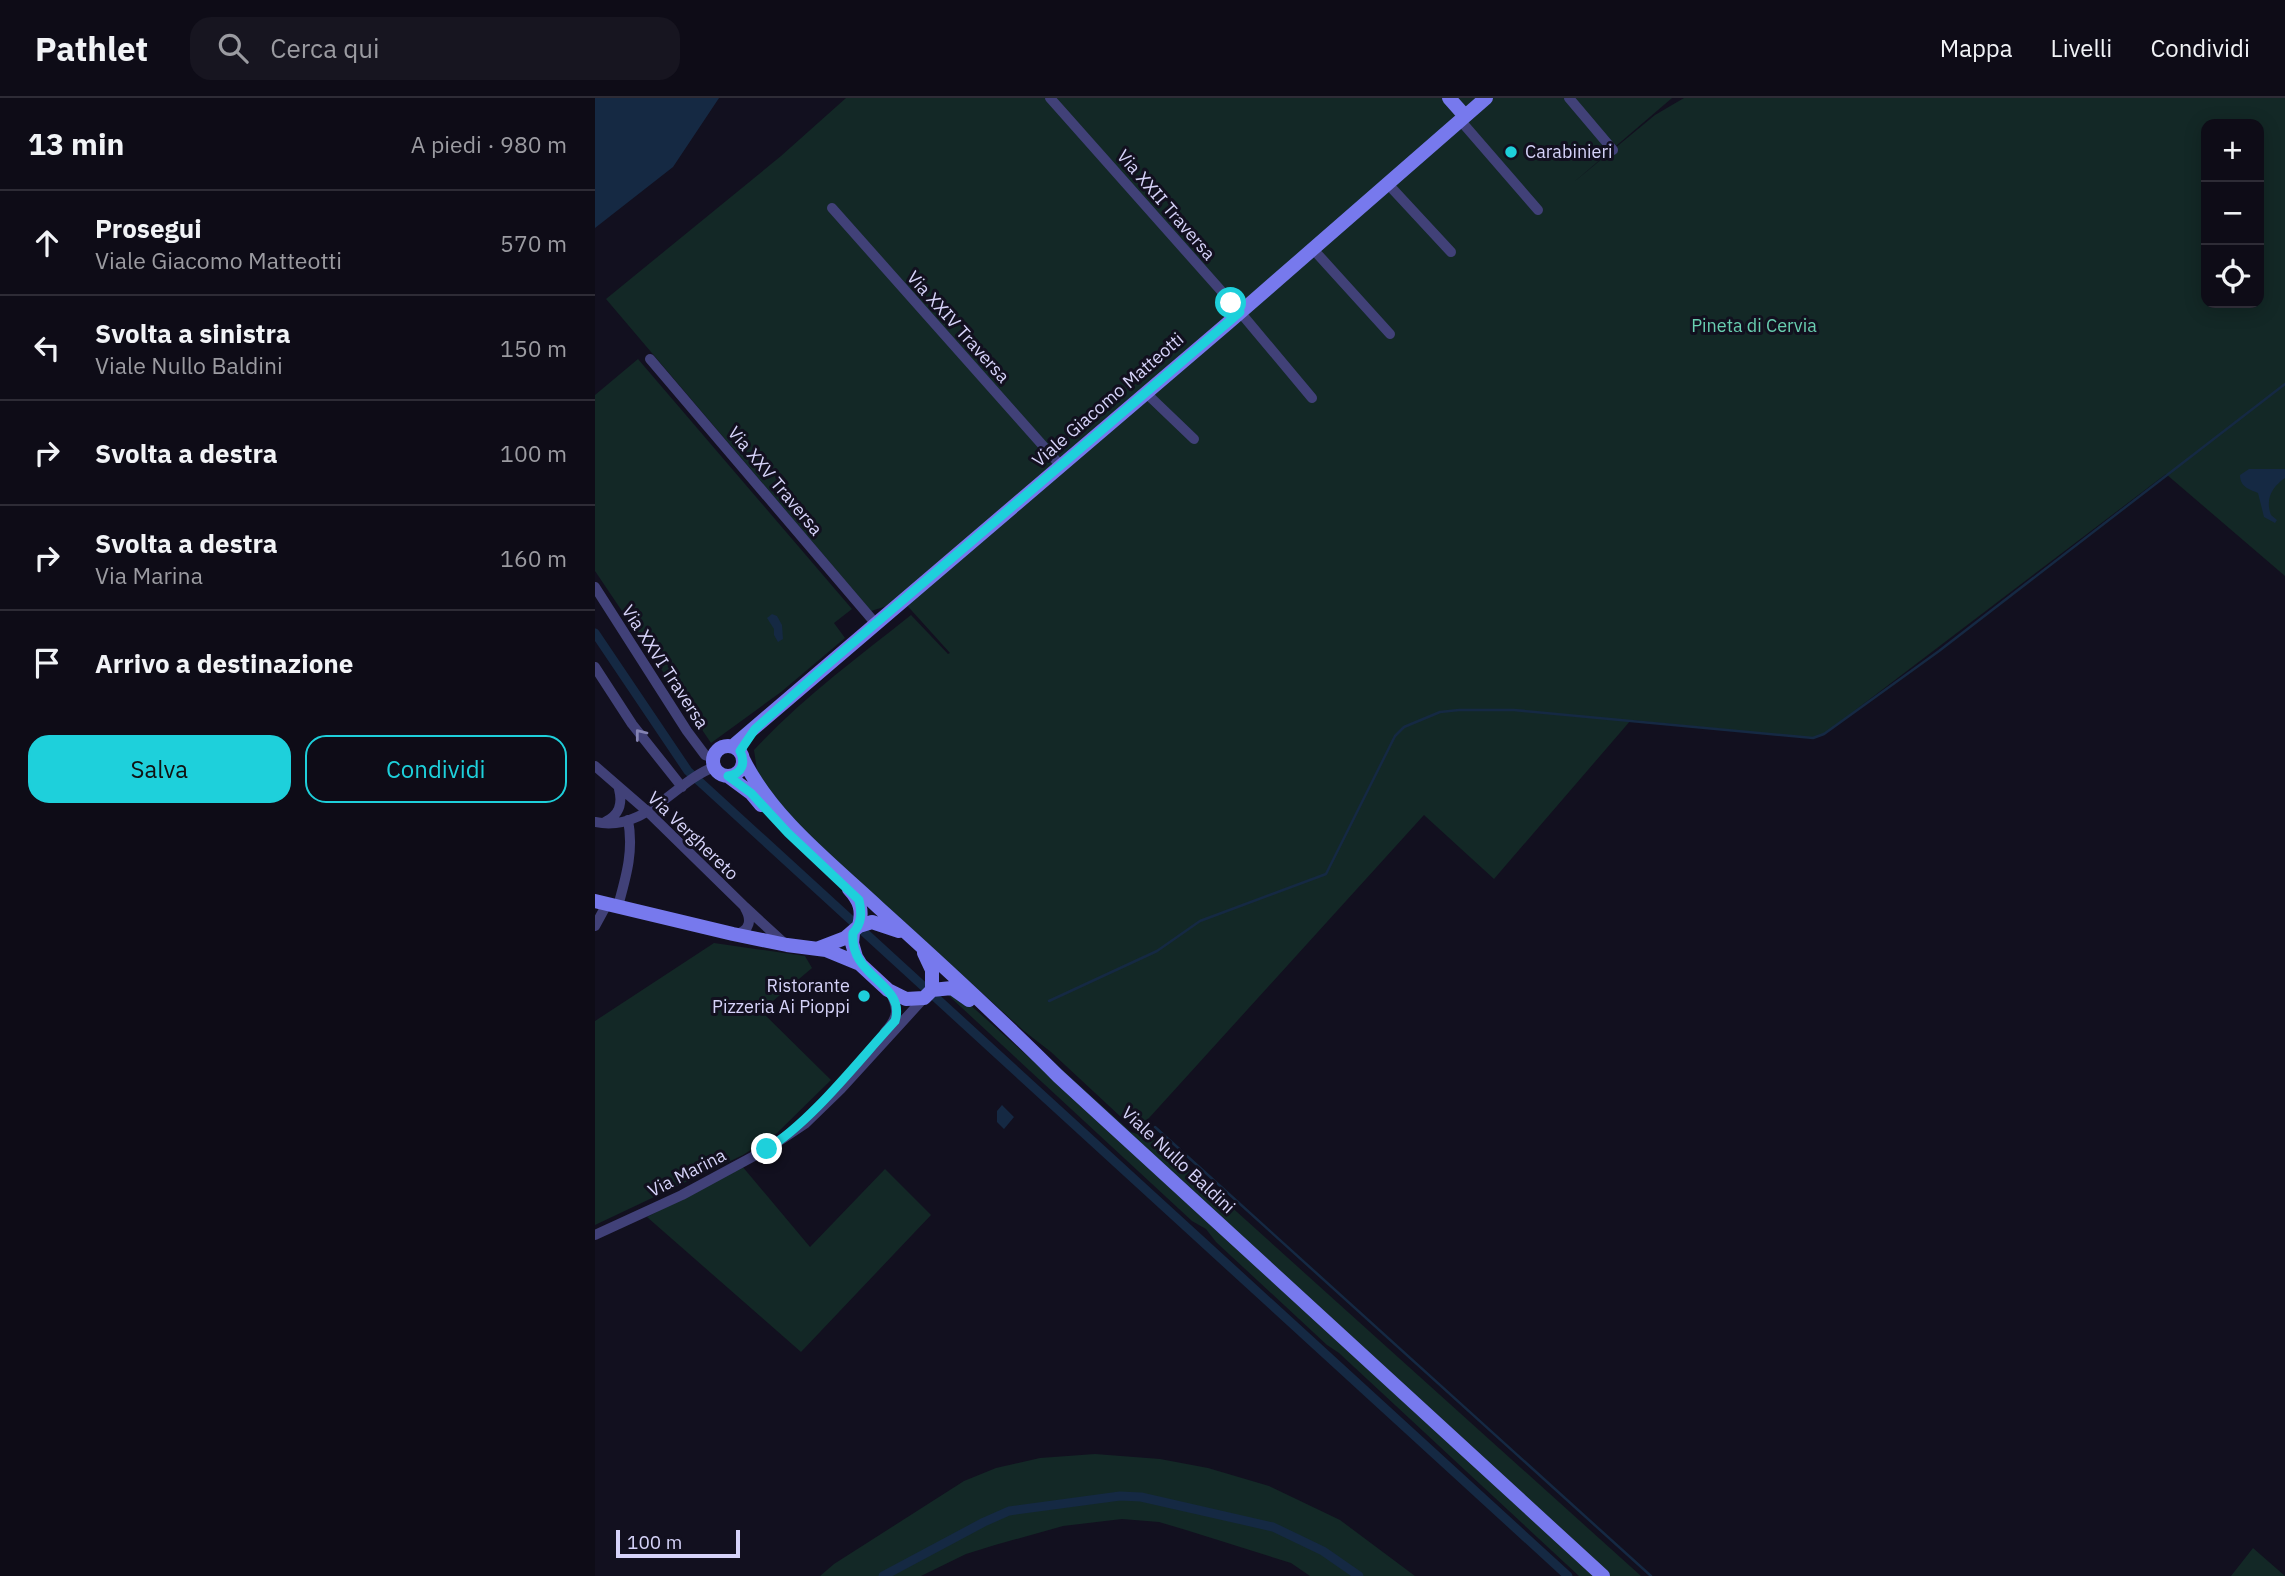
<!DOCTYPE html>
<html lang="it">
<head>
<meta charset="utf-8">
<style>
	:root { --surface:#0e0c17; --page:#171520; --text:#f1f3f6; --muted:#9b9ba1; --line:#2e2c36; --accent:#1ed0db }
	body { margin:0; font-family:"IBM Plex Sans",sans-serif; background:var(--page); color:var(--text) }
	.controls { position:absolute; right:21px; top:21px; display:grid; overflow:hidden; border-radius:14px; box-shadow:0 4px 18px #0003 }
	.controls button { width:63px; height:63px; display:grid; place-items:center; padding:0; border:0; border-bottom:2px solid var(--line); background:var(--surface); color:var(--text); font:35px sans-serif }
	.scale { position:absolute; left:21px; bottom:18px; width:124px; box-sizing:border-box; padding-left:7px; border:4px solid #d6d3f9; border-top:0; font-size:19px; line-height:24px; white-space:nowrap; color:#d6d3f9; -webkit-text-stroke:5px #12101f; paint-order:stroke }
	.stop { position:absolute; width:21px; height:21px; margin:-16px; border:5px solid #1ed0db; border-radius:50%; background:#fff }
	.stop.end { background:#1ed0db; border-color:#fff; box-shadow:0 2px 7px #0008 }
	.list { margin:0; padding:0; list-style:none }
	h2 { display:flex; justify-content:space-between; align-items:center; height:91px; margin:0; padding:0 28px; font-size:30px }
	h2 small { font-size:23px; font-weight:400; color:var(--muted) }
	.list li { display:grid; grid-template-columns:46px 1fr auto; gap:21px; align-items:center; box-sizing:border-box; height:105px; padding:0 28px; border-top:2px solid var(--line) }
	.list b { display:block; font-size:26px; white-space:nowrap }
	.list p { margin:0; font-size:23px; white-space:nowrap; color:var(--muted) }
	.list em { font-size:23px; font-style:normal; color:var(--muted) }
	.actions { display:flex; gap:14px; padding:21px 28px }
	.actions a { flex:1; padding:16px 0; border:2px solid var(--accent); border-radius:21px; text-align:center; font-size:24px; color:var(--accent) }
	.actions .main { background:var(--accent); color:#111 }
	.icon { flex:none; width:38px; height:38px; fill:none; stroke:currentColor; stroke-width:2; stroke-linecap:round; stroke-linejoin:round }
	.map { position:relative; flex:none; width:1690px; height:1478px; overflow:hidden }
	header { display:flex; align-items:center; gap:42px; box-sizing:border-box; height:98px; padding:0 35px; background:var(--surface); border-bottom:2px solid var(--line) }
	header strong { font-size:33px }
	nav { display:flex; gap:38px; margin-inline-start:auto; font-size:24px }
	.search { width:490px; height:63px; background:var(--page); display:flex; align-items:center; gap:18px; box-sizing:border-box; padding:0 24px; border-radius:21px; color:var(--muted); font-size:26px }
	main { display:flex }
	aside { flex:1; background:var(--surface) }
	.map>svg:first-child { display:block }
	.green { fill:#132826; fill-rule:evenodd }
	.water { fill:#152943 }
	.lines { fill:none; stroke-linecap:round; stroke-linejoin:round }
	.stream { stroke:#152943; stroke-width:2.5 }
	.canal { stroke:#152943; stroke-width:9 }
	.street { stroke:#414178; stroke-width:10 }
	.secondary { stroke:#7779ed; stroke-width:14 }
	.oneway { stroke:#8483b2 }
	.route { stroke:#1ed0db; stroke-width:9 }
	.poi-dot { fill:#1ed0db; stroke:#12101f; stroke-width:2.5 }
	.labels { text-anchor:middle; stroke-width:6; stroke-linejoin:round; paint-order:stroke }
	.poi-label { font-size:18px; fill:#d6d3f9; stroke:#12101f; text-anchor:start }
	.street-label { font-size:18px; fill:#d6d3f9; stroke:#12101f }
	.park-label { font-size:18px; fill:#69cfb1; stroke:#12101f }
</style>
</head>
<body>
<header>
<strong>Pathlet</strong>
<div class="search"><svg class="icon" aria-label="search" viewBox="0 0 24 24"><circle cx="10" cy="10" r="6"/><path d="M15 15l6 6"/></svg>Cerca qui</div>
<nav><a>Mappa</a><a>Livelli</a><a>Condividi</a></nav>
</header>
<main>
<aside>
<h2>13 min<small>A piedi · 980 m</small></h2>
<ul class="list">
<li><svg class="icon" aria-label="ahead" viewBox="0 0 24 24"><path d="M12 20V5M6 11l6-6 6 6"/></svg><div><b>Prosegui</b><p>Viale Giacomo Matteotti</p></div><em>570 m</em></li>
<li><svg class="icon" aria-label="left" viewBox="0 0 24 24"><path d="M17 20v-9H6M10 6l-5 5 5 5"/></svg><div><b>Svolta a sinistra</b><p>Viale Nullo Baldini</p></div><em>150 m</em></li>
<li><svg class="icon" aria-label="right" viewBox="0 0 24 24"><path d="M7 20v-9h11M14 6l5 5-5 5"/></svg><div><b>Svolta a destra</b></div><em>100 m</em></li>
<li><svg class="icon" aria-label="right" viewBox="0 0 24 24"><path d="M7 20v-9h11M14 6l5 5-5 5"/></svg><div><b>Svolta a destra</b><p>Via Marina</p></div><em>160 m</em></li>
<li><svg class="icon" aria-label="arrive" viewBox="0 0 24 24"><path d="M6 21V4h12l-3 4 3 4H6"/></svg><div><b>Arrivo a destinazione</b></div></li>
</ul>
<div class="actions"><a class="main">Salva</a><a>Condividi</a></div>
</aside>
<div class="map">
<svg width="1690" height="1478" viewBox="0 0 1690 1478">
	<rect width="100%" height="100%" fill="#12101f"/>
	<path class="green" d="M251,0H1077L979,84L1060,17L1089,0H1690V478L1571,376L1229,636L1218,640L1036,622L899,781L829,717L554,1020L543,1027L527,1020L456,954L429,933L185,712L163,679L159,652C206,601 262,560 316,517L353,556L355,555L308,503L276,513L11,201L186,58ZM1611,26H1664V205H1611Z
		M43,261L257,511L239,525L250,540L186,594L116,645L0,473V297Z
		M119,845L210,858L217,870L166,913L236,982L182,1035L148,1057L0,1127V923Z
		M363,896L447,971L1002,1478H984L744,1255L732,1247L621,1144L611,1131L597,1123L353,897Z
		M429,937L536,1034L562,1042L1046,1478H1015L534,1039Z
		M147,1068L215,1149L290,1071L336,1117L206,1254L52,1119Z
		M500,1356L565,1361L613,1370L674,1388L745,1422L820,1478H715L696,1465L591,1432L564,1424L527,1421L468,1428L400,1447L371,1456L326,1478H225L239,1466L369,1383L401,1370L445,1360Z
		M1658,1450L1690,1478H1636Z"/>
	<path class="water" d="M0,0H124L78,69L0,130Z
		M1654,371H1690V380C1677,389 1670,401 1676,417L1682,422L1680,425L1669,419L1663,395C1654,391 1645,389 1645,377Z
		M177,516L182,518L187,527L188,541L183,544L179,537V531L172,520Z
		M407,1007L419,1019L409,1031L402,1024V1013Z"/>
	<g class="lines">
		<path class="stream" d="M454,903L562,853L605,823L731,776L800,638L809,629L845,614L864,612H919L1218,640L1229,636L1344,553L1690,286
			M560,1029L1056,1478"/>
		<path class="canal" d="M0,535L93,673L973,1478
			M288,1478L389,1424L414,1413L525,1398L546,1399L678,1429L728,1453L764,1478"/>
		<path class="street" d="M455,0L645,214L717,300
			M974,0L1018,52
			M865,22L943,112
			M792,85L856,154
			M237,110L466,368
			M717,150L795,236
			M55,261L281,526
			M551,295L599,341
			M0,489L92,633L110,657L118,660
			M0,569L37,626L87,689
			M0,668L53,714L150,809L189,845
			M0,724C50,735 79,684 119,669
			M10,724C24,717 28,707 24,691
			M23,808C31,779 39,753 33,722
			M0,828L12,806
			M142,836C155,832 157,822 150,810
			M290,934C304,919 304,910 294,892
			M0,1137L87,1097L172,1051L211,1025L246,991L329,900"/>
		<path class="secondary" d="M854,0L870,18
			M118 663a15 15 0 1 1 30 0a15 15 0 1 1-30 0Z
			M138,648L633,225L891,0
			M148,661C178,721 236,765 284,810C345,865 405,920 463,978L1008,1478
			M133,678L156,695L166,707
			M254,791C265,803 268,812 264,828
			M0,803L138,836L192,847L231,852L265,866
			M258,835L257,845L261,859L266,867L293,892L311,901L329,900L337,892L357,890L374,902
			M224,850L250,840L264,828L277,824L304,833
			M329,855L337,872V892"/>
	</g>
	<defs><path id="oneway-chevron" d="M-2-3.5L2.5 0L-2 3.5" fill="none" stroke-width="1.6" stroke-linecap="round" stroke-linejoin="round" transform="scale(1.75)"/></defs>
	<use class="oneway" href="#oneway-chevron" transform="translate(45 636) rotate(-128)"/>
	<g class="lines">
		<path class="route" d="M172,1051C217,1023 263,963 300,923C312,886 254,879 258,835C267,825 267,815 264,802L193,735L156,695L133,678C147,676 151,665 145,653L160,631L225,573L645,214L636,205"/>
	</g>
	<g class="poi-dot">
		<circle cx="916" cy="54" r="7"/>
		<circle cx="269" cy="898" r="7"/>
	</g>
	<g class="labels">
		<g class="poi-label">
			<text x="930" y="60">Carabinieri</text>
			<text x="255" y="894" text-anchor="end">Ristorante<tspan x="255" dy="21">Pizzeria Ai Pioppi</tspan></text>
		</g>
		<g class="street-label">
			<text transform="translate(571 107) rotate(49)" y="6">Via XXII Traversa</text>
			<text transform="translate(363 229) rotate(48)" y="6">Via XXIV Traversa</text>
			<text transform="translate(513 302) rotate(-41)" y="6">Viale Giacomo Matteotti</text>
			<text transform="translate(180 383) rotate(50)" y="6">Via XXV Traversa</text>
			<text transform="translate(70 569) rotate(57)" y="6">Via XXVI Traversa</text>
			<text transform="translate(98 738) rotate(44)" y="6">Via Verghereto</text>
			<text transform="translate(583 1062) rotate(43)" y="6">Viale Nullo Baldini</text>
			<text transform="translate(92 1075) rotate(-27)" y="6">Via Marina</text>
		</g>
		<g class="park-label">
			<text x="1159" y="234">Pineta di Cervia</text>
		</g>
	</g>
</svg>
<div class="controls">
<button>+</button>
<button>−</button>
<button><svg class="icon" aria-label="locate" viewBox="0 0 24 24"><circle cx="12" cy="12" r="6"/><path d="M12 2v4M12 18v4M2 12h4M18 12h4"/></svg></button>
</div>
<div class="scale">100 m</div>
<div class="stop" style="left:636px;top:205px"></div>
<div class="stop end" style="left:172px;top:1051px"></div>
</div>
</main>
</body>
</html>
